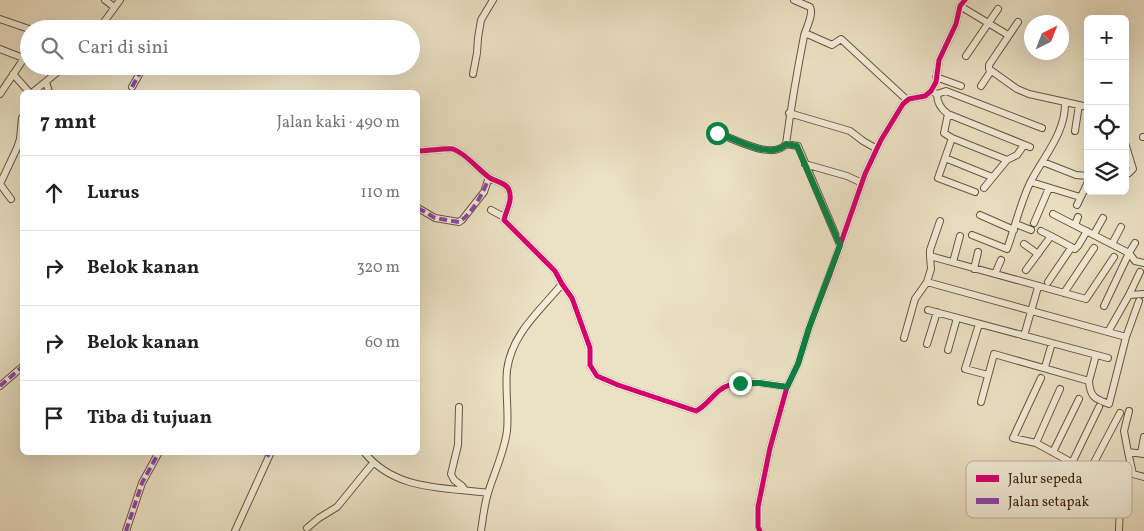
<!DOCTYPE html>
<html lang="id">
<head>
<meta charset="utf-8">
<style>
	:root { --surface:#fff; --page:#f2f2f2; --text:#222; --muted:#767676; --line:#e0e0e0 }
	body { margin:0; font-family:Vollkorn,serif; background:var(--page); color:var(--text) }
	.controls { position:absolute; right:15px; top:15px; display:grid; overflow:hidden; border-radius:8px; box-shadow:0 5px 20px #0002 }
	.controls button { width:45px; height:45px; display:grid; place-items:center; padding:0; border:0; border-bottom:1px solid var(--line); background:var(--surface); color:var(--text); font:25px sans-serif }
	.compass { position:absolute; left:1024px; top:15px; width:45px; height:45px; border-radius:50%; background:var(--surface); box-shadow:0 5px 20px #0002; rotate:42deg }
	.stop { position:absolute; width:15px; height:15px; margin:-11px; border:4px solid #0b8043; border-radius:50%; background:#fff }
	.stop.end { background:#0b8043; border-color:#fff; box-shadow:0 1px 5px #0008 }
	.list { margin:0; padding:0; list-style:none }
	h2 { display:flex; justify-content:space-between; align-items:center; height:65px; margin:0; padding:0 20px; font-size:21px }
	h2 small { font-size:16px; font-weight:400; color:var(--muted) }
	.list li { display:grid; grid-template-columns:32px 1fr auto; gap:15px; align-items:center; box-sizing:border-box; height:75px; padding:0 20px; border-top:1px solid var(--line) }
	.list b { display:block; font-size:19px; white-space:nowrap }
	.list em { font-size:16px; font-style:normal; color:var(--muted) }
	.icon { flex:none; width:28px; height:28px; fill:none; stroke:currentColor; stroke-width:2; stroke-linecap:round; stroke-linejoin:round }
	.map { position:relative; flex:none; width:1144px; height:531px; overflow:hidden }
	.search { position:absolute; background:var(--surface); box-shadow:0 5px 20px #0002; left:20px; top:20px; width:400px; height:55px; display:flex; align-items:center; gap:12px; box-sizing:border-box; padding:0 18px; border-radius:28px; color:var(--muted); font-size:19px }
	.panel { position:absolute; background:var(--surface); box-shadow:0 5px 20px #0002; left:20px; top:90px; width:400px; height:365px; border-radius:8px }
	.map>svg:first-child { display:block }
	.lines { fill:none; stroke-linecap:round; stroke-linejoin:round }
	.minor-casing { stroke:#6b563a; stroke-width:8 }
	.minor { stroke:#f2ecd9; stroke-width:6 }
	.quiet { stroke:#8e44ad; stroke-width:4; stroke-dasharray:8 4; stroke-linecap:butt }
	.cycleway-casing { stroke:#f2ecd9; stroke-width:8 }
	.cycleway { stroke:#d6006c; stroke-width:5 }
	.route { stroke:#0b8043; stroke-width:6 }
	.key { fill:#f2ecd9; stroke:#bdb19c; stroke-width:1 }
	.key-label { font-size:14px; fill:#40280c }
</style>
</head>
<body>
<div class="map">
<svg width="1144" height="531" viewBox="0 0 1144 531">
	<rect width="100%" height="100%" fill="#ebe1c4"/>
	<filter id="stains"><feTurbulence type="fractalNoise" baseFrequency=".004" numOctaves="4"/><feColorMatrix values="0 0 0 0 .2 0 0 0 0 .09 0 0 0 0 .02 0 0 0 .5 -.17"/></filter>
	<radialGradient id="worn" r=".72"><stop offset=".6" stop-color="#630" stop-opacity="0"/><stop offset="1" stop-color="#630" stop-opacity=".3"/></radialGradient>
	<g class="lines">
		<g class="minor-casing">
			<path id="minor" d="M105,0L114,7
				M794,0L810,7C814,14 806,28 804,36C797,72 791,107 786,144L798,146L840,245
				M960,6L1008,35
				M0,19L29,29
				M1018,22L989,65V69L1017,89L1029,94L1088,107
				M99,29L120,0
				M805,33L832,45L841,39L907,100
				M0,49L23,58
				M966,56L998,9
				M13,74L29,92
				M473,74L477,53L478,38L481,20L493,0
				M936,77L961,86
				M46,82L49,92
				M981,86L991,71
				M132,87L144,66
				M931,91L937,94L946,91L1042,128
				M33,92L65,66
				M0,94L29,51
				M937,94C937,103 941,109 948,114L1030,147
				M789,113L850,131L863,141L877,149
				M948,114L944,133L952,138L1007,160L1017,155L1024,145
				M1075,131L1079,105
				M717,133C733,138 772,161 786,144
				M1143,137H1144
				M952,138L938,178L975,192
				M1125,143L1133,169L1129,173L1125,174
				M418,151C424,151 449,148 453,149C467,154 477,169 490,178C495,181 507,183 509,190C513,201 506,210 504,220L555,271L562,284L572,298L590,348V365L597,376L618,385L696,411C706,406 712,396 720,390C736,377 768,384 787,387
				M945,158L992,177
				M1043,162L1076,175L1088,176
				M805,164L847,176L862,183
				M1031,182L1080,197
				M0,184L17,148L20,139L22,118
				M0,184L11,199
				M984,188L1007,160
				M1077,205L1088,182
				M418,208L435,218L459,222L462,220L484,192L489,177
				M491,210L504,217
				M1053,214L1129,253L1135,261L1144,263
				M980,215L1014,230
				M940,221L930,250V256L1086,299L1114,257
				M1034,223L1049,188
				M1016,224L1031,230
				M1075,225L1078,217
				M1041,231L1051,236
				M1094,234L1103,218
				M972,235L1007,249C1015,227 1020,204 1030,183C1043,157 1066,133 1065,102
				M1024,244L1038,254
				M1112,244L1121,227
				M953,262L960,236
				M974,269L978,252
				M1026,270L1051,236L1075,249L1078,246L1087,231
				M995,274L1001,260
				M927,282L1126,337
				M1048,282L1071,248
				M1064,293L1094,248
				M1129,295L1140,272
				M1104,306L1129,253L1135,243
				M928,310L1108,358
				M979,324L965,369L988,375
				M1108,332L1129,295L1144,294
				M1024,336L1038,287
				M904,338L915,299L927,282L931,269L930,256
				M927,344L937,312
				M948,350L957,318
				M1045,367L1052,343
				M1041,378L1013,438L1036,443L1089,472L1100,474H1133L1144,477
				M1089,381L1096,355
				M0,386L22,367
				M981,402L994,354L1089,381C1090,397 1095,399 1109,404L1126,337L1139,301
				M459,407L458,445L451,474L454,480L462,486L465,490
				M1129,411L1124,431L1128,452L1144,454
				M1036,443L1060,389
				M364,452C395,491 443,487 488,493
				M1053,452L1079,399
				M1128,452L1133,474
				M1141,453L1144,437
				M1072,463L1099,407
				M1089,472L1120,413
				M307,528L319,518L337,507L373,463
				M126,531L142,483L159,452
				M235,531L271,452
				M481,531C483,518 484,506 488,493C494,473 504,453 507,431C509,411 505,390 507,370C512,333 540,311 562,284
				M760,531L758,527V507L770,448L787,387L798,364L809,328L830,274L865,174L881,140L903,104L909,99L925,96L931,91L936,82L939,60L956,24L960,6L965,0
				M1119,531L1121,475"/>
		</g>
		<use href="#minor" class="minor"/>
		<path class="quiet" d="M100,27L102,29
			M132,87L144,66
			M418,208L435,218L459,222C472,214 484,192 489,177L491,178
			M0,386L22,367
			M263,452L270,456
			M126,531L142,483L159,452"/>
		<g class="cycleway-casing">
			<path id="cycleway" d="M418,151C424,151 449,148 453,149C467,154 477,169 490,178C495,181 507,183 509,190C513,201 506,210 504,220L555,271L562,284L572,298L590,348V365L597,376L618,385L696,411C706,406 712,396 720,390C736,377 768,384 787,387
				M760,531L758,527V507L770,448L787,387L798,364L809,328L830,274L865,174L881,140L903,104L909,99L925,96L931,91L936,82L939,60L956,24L960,6L965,0"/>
		</g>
		<use href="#cycleway" class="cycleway"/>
	</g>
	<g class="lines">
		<path class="route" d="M717,133C734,138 771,161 786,144L797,146L840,245L809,328L798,364L787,387L759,383H740"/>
	</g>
	<rect x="966" y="461" width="166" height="57" rx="8" class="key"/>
	<rect x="976" y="475" width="23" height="7" fill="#d6006c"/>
	<rect x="976" y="498" width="23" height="6" fill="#8e44ad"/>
	<g class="key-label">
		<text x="1008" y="483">Jalur sepeda</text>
		<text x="1008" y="506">Jalan setapak</text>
	</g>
	<rect width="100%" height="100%" filter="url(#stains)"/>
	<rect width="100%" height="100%" fill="url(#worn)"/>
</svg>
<div class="controls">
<button>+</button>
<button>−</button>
<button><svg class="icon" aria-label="locate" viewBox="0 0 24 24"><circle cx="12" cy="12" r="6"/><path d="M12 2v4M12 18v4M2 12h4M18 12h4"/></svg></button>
<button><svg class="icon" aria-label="layers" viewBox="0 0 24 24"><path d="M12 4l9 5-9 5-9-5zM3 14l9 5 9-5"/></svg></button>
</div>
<svg class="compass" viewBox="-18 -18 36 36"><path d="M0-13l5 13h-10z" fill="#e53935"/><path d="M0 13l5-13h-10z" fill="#767676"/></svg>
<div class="stop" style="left:717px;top:133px"></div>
<div class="stop end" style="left:740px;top:383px"></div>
<div class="search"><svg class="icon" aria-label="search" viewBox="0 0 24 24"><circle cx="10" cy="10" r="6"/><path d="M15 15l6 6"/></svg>Cari di sini</div>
<section class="panel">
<h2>7 mnt<small>Jalan kaki · 490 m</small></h2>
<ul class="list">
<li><svg class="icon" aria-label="ahead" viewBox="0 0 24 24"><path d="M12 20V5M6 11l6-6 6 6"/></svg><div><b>Lurus</b></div><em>110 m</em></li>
<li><svg class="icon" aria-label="right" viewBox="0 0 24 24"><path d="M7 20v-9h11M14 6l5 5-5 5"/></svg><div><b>Belok kanan</b></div><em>320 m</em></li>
<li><svg class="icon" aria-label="right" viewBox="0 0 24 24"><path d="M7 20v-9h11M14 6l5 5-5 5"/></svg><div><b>Belok kanan</b></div><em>60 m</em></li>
<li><svg class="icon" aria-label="arrive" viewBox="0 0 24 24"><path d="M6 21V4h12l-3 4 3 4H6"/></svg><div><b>Tiba di tujuan</b></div></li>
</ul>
</section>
</div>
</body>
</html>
